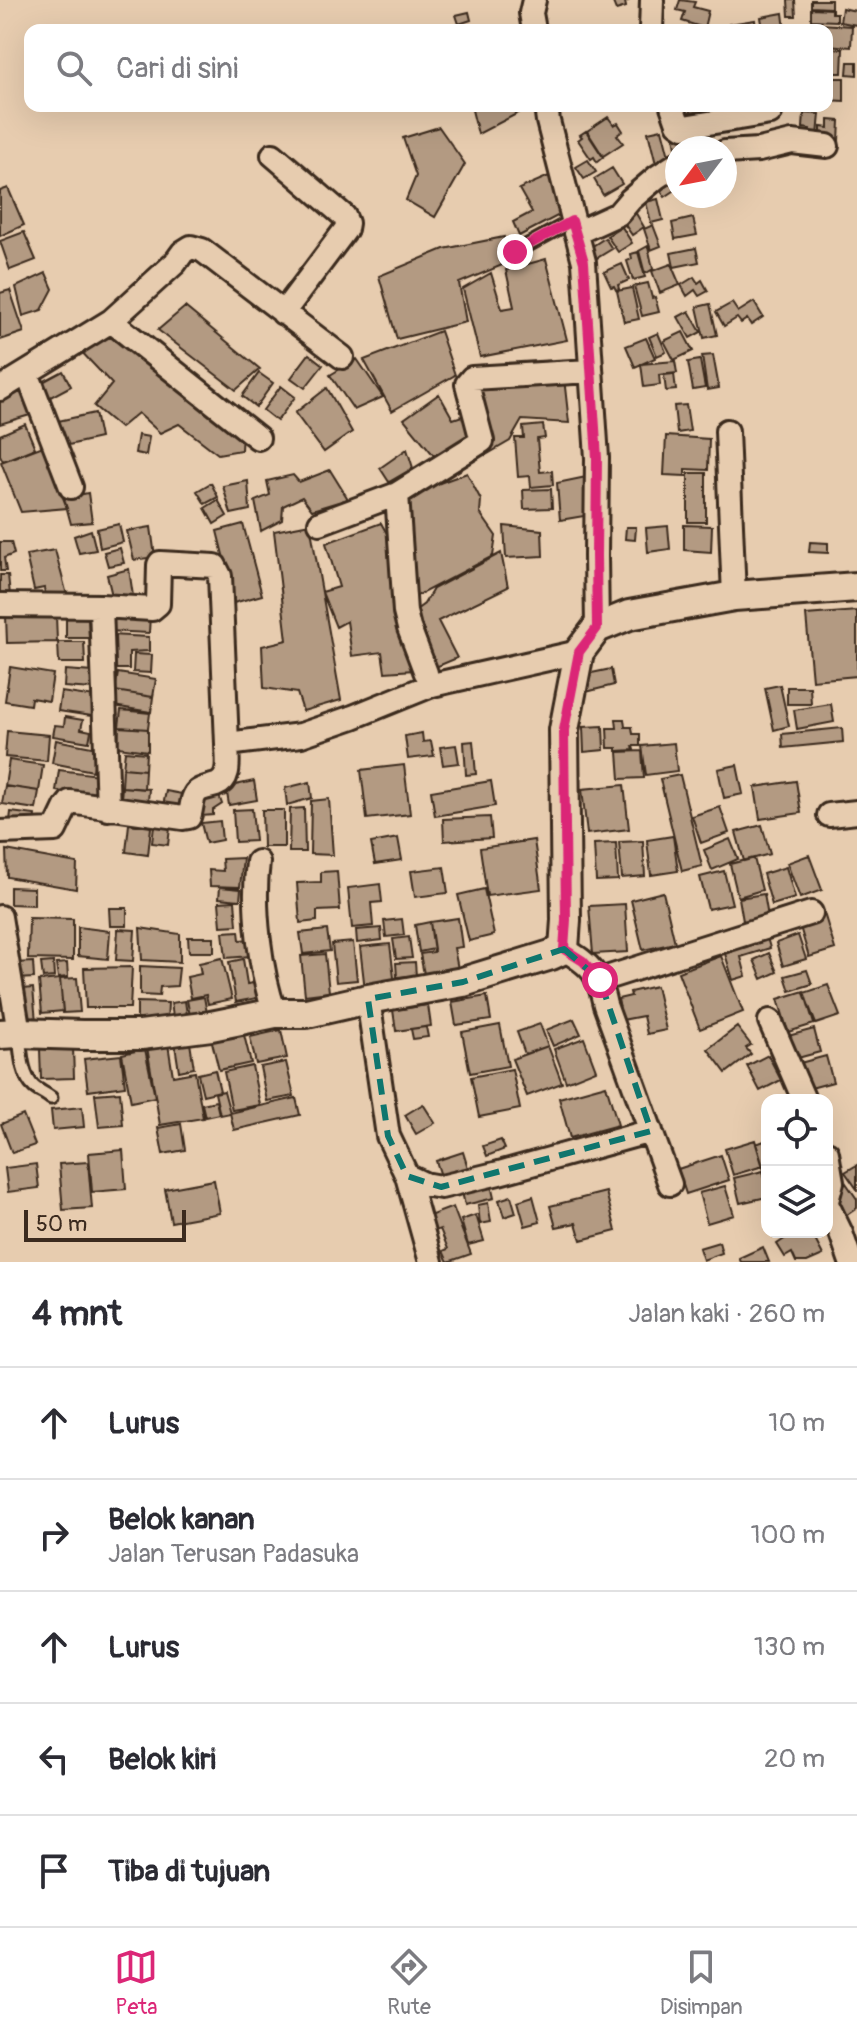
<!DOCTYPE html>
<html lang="id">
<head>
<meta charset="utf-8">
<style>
	:root { --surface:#fff; --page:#f2f2f3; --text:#2b2b33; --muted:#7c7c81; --line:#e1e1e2; --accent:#db2777 }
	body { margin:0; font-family:Pangolin,sans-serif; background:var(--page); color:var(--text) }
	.controls { position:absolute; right:24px; bottom:24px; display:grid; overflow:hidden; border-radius:16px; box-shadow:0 8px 32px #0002 }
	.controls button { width:72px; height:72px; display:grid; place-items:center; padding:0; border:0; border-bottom:2px solid var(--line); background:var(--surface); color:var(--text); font:40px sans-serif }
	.compass { position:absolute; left:665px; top:136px; width:72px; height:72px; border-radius:50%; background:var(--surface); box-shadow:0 8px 32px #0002; rotate:238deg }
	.scale { position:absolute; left:24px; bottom:20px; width:162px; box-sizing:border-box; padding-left:8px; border:4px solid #3b2a1e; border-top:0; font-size:22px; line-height:28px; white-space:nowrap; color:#3b2a1e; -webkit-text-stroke:6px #e7ccaf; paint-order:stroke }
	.stop { position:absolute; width:24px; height:24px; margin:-18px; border:6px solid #db2777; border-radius:50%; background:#fff }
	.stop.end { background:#db2777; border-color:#fff; box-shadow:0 2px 8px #0008 }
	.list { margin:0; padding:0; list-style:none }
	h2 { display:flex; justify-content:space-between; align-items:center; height:104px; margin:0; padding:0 32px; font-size:34px }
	h2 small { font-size:26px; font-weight:400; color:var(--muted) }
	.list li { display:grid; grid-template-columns:52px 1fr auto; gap:24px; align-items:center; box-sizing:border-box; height:112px; padding:0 32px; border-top:2px solid var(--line) }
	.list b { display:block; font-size:30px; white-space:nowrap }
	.list p { margin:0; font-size:26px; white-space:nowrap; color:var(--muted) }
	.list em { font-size:26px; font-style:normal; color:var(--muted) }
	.icon { flex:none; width:44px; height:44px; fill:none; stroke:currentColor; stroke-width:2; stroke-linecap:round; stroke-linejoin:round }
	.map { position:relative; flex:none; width:857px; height:1262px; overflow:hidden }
	.search { position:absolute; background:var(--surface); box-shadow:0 8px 32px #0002; left:24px; right:24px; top:24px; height:88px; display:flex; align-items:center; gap:20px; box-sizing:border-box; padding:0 28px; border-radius:16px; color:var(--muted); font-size:30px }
	.sheet { height:664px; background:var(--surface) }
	nav { display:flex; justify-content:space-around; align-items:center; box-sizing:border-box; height:112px; border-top:2px solid var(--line); background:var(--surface); font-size:22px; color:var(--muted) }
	nav a { display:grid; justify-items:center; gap:4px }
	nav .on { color:var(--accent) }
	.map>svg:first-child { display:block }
	.building { fill:#b39a82; stroke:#3b2a1e; stroke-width:2 }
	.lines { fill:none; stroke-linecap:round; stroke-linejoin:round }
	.service-casing { stroke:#3b2a1e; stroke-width:17 }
	.minor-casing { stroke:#3b2a1e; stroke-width:28 }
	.tertiary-casing { stroke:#3b2a1e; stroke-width:34 }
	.service { stroke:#e7ccaf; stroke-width:11 }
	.minor { stroke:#e7ccaf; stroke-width:22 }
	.tertiary { stroke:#e7ccaf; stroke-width:28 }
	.route { stroke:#db2777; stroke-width:10 }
	.marked { fill:none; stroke:#0f766e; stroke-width:6; stroke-dasharray:16 10; stroke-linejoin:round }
</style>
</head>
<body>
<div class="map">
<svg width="857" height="1262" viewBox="0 0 857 1262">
	<rect width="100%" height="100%" fill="#e7ccaf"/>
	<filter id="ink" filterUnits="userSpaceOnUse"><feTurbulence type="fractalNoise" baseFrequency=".0125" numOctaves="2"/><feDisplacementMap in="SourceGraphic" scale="16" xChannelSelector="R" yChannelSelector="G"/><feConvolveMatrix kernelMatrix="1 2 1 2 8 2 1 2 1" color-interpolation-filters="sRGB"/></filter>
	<g filter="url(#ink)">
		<path class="building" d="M612,0H630L625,2L626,7L616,10Z
			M680,0L695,2L693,7L708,11L704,28L682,21L685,12L677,10Z
			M788,0H795L796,16H789Z
			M811,0H831V8L811,7Z
			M857,7V25L840,22L842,8L856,11Z
			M811,8L832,9V13H837V21L811,20Z
			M469,12L471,20L459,24L456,15Z
			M783,13L785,30H774L773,28L763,30L761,17Z
			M755,20L756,30H730L729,24Z
			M821,24L852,26L851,47L827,45V30H821Z
			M827,48L843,49L842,73H827Z
			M848,62H857V75L847,74Z
			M827,78H844V101L827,100Z
			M471,106H527L528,108L478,134Z
			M702,106H716L719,120L693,124L690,108Z
			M804,113L820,114L818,136H809L810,129L803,128Z
			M608,117L614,125L618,123L623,131L617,135L623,143L603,156L587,131Z
			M829,120L840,121L839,141L821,140V127L829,128Z
			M705,125L710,148H677V152L673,132Z
			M439,127L465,164L435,217L406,200L416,176L403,138Z
			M662,129L670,160L656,164L648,132Z
			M586,131L603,157L597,162L594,157L591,159L578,140L582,137L580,135Z
			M588,160L596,172L584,179L576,167Z
			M612,168L622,184L603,195L594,179Z
			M558,172L569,210L519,236L513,222L532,212L519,189Z
			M677,174V189L665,197L658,187Z
			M8,188L24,225L0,236V191Z
			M658,199L663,220L651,223L646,202Z
			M634,210L644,227L632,235L621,219Z
			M693,218L697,235L675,239L672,223Z
			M653,225L661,246L651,250L644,229Z
			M622,227L632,243L618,252L607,236Z
			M24,232L36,260L10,270L0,241Z
			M504,237L512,261L459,283L466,322L397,339L379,276L444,249Z
			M605,238L612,249L597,258L591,247Z
			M648,246L653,269L645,274L639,251Z
			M696,248L699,262L674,267L671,253Z
			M638,252L645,277L633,280L627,261L632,259L631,254Z
			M546,259L567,340L480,357L463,289L491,273L502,309L514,307L506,270Z
			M622,264L629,280L618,285L619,289L616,290L614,286L611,287L604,272Z
			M671,264L680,285L660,293L652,271Z
			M46,273L53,289L42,310L23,316L16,287Z
			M694,277L698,283L702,280L708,291L699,296L695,290L687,296L681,285Z
			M648,283L652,298L655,297L659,312L642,316L634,286Z
			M632,288L639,319L624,322L617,291Z
			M10,290L24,332L0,340V293Z
			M754,302L763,317L751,325L747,319L741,323L737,318L724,326L716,312L732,303L738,312Z
			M710,304L717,335L704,338L697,307Z
			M185,307L260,369L236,390L158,330Z
			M689,311L701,332L690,338L678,317Z
			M111,330L242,431L241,450L218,454L179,424L160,433L138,413L120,428L94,406L112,384L77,347Z
			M440,331L455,375L392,411L364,360Z
			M683,332L693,351L674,360L664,341Z
			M658,333L666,352L657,356L649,337Z
			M646,338L655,358L635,367L626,346Z
			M309,354L323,365L305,388L291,378Z
			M713,355L719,388L707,390L702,356Z
			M357,359L383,397L354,410L330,375Z
			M700,360L705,388L693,390L688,362Z
			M675,361L677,373L659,375L660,385L644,387L641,364Z
			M63,371L71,386L45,400L37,385Z
			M259,373L273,383L256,407L242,396Z
			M674,374L676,390L666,391L664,375Z
			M564,378L569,423L522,420L510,441L486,455L469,385Z
			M281,386L295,397L277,421L263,410Z
			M327,388L352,432L324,452L295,413Z
			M22,390L30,415L0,424V397Z
			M439,394L453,419L468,414L472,434L435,457L404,419Z
			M686,405L690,431L677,433L674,406Z
			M95,413L100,438L64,446L58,421Z
			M25,424L35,448L3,461L0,455V435Z
			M543,425L545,438L537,439L540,472L552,471L553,485L531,487L530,476L518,477L515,438H524L523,427Z
			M138,435L149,437L146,455L135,453Z
			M666,436L709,439L708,470L685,469V476L664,475Z
			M43,446L67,508L21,512L1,462Z
			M407,449L413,468L389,482L380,468Z
			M330,470L348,499L312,510L302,497L283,506L282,520L261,531L255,501L270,495L267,481L293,475L299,482Z
			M467,473L481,500L480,513L496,536L493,556L413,598L404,496Z
			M688,473H706V522H688Z
			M591,476L590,515L560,520L557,483Z
			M248,481L250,510L231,514L223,486Z
			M211,483L218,497L205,504L197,491Z
			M551,489L552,508L524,509L523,490Z
			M88,493L92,522L71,524L64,498Z
			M218,500L227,516L214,524L205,508Z
			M381,523L395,548L414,670L385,672L382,652L352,656L347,621L336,627L322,592L339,587L326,543Z
			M119,524L123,542L100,548L97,529Z
			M243,524L262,595L230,604L218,560L224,559L217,531Z
			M310,524L341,700L303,711L297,693L264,688L262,646L287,640L274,531Z
			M684,525L712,526L711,552L684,550Z
			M504,526L542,530L543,556L506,558Z
			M668,526L670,549L648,552L646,528Z
			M151,527L155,557L134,560L127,531Z
			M626,527H636L635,540L625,539Z
			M91,530L96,550L79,553L74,536Z
			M0,542H11L14,554L4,558L6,571H0Z
			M810,542L828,543V553L809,552Z
			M120,548L124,563L108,566L104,552Z
			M55,550L67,595L46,598L44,588L34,590L26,555Z
			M501,553L508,587L438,621L457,658L431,669L406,608L416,610L424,604L433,589Z
			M129,569L133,596L113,600L107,575Z
			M0,575H8L10,595L0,596Z
			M857,611V676L812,680L806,615Z
			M109,612L150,615L149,633L108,631Z
			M56,615L57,642L7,643L6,616Z
			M88,617L89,638H66V618Z
			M110,635L149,637V651L129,652V669H111Z
			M58,642H84L85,663H59Z
			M134,654L152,655L151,673L133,672Z
			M10,667L53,674L49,701L31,698L30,705L5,701Z
			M611,669L614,685L586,692L582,675Z
			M65,670L93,672V689L64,687Z
			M118,673L156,679L153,697L115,691Z
			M780,685L789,726L774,730L765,688Z
			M787,687H810L811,704H787Z
			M115,691L153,697L151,712L113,706Z
			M61,692L95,697L92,716L58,711Z
			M831,704L834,722L797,729L794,710Z
			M121,710L150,713L148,729L119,727Z
			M65,717L83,720L81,729L91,731L89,742L53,736L55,725L64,726Z
			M616,719H624L625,727H632L633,734H640V746H633L634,750L617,751V748H608L607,728H617Z
			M603,726L604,750L584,752L583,727Z
			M119,727L148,729V751L118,747Z
			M842,728L843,742L783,748L782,734Z
			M7,731L49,735L47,761L5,757Z
			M422,733L423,742L431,741L434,756L408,759L405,736Z
			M56,740L97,748L93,771L52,763Z
			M473,741L476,774L466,775L464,742Z
			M674,743L677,771L646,775L642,746Z
			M456,745L459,763L443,765L440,747Z
			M125,751L146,753L145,770L123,768Z
			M642,751L644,778L620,779L618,752Z
			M9,760L43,765L39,791L5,786Z
			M404,765L410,814L367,819L361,770Z
			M737,765L743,794L724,798L718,769Z
			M123,768L145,770L144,789L122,787Z
			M59,770L99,775L96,796L56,791Z
			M680,775L702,866L682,871L660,779Z
			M254,781L257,800L229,805L226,787Z
			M491,781L495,806L435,816L431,791Z
			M796,781L801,813L760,819L755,787Z
			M310,782L312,798L287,805L285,788Z
			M624,785L629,829L587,834L582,789Z
			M5,786L39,791L36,809L2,804Z
			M122,787L149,789L148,801L121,799Z
			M166,791L182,794L180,809L163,806Z
			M218,793L222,804L213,810V815L202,816L197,801Z
			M329,799L333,855L310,854L311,801Z
			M720,807L729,833L701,843L692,816Z
			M304,808L305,852H289L290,809Z
			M252,809L255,841L235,842L233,810Z
			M262,810H284V847H263Z
			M11,812L35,815L34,824L10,821Z
			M490,817L492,838L444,841L443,819Z
			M220,821L222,840L206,843L201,823Z
			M129,824L151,827L148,855L126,852Z
			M762,825L770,854L744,861L736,832Z
			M154,826L170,828L168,845L152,843Z
			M673,836L678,871L651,875L647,840Z
			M398,838L402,860L375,864L371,843Z
			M730,839L738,859L712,870L704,850Z
			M534,840L541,889L487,896L480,848Z
			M643,841L645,876L622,878L619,842Z
			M616,843L618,880L596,881L594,844Z
			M6,850L77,863L76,889L7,877Z
			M809,855L822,890L800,898L787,863Z
			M243,858L240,887L210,886L209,870L223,871L222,859Z
			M754,858L762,890L738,897L730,864Z
			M444,867L448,893L415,897L411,871Z
			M786,867L795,898L772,905L763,874Z
			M337,871L340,910L317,911V921L300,923L297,883L321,882V872Z
			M724,871L732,904L708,909L700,877Z
			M380,884L382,902L371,903L373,926L352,928L348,888Z
			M10,887L34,888V905L10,904Z
			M220,887L241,889L240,900L219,898Z
			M484,889L494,935L469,941L458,895Z
			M663,892L675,943L643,950L631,900Z
			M764,894L768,917L743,921L739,898Z
			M235,901L237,925L221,926L219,902Z
			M625,904L628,952L593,954L589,906Z
			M109,908H127V926H110Z
			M824,913L835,949L809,957L798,920Z
			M29,918L73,919V960L28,959Z
			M458,918L462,947L454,948L458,969L424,974L420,954L434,952L430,922Z
			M402,919L404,935L386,937L384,921Z
			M430,922L434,949L419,952L415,925Z
			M78,927L110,931L108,959L78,956Z
			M140,928L180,934V962L142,960Z
			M381,928L382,940L357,943L356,930Z
			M118,929L135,930L133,961L116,960Z
			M327,930L330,951L303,954L300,933Z
			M239,931L240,940L249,939L251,956L226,958L223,932Z
			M765,931L770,948L741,957L746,976L733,980L722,944Z
			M798,935L806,959L783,966L776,943Z
			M188,937H214V952H189Z
			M409,937L412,958L396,959L393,939Z
			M353,942L357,980L336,982L332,944Z
			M390,944L395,986L365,990L360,947Z
			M769,953L777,972L762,979L754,960Z
			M325,954L329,992L305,995L301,956Z
			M721,956L743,1012L700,1029L678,972Z
			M222,958L232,999L208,1004L206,995L191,998L187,977L201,974L199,963Z
			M243,959L247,984L260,982L262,997L236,1002L229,962Z
			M33,962L34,978L16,979L15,963Z
			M53,962L54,977L43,978L41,963Z
			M415,962L416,976L397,977L396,963Z
			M67,963L68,977L58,978L56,964Z
			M140,966L179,968L177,986L160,987L159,996L140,995Z
			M132,967L130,1008H86L84,968Z
			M807,970L812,984L790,991L785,976Z
			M77,978L80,1012L63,1013L60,979Z
			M60,979L63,1011L42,1013L39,981Z
			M828,985L840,1016L816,1024L804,993Z
			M656,986L666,1030L647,1034L643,1016L622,1020L618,999L631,996L630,992Z
			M33,988L36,1022L25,1023L22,989Z
			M804,991L814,1024L788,1032L778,999Z
			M487,996L491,1020L456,1025L452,1002Z
			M204,997L207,1013L190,1016L187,1000Z
			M185,1001L188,1021L174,1023L171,1003Z
			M137,1002L168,1003L167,1021L137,1019Z
			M428,1005L431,1026L396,1031L393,1010Z
			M574,1019L581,1034L553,1046L546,1030Z
			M540,1024L548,1046L525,1054L517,1032Z
			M500,1025L508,1066L470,1073L462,1032Z
			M426,1027L428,1037L413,1039L411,1029Z
			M737,1027L751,1045L746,1048L751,1054L726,1073L708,1049Z
			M814,1029L820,1052L794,1059L788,1036Z
			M281,1030L287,1058L256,1064L250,1037Z
			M243,1031L251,1063L219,1070L211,1038Z
			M584,1038L596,1070L566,1082L554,1049Z
			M190,1043L194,1068L179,1071L175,1045Z
			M168,1044L173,1076L195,1072L203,1118L160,1125L147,1047Z
			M548,1046L562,1083L527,1096L512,1059Z
			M73,1047L74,1078L41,1079L40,1049Z
			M145,1049L155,1097L131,1102L122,1054Z
			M121,1055L125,1086L88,1091L84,1059Z
			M768,1055L781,1080L760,1091L747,1066Z
			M826,1056L833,1082L807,1089L800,1063Z
			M286,1062L294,1096L267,1101L260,1067Z
			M252,1066L260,1105L232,1110L224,1072Z
			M512,1069L520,1109L479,1117L471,1077Z
			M215,1070L220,1091L203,1095L198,1074Z
			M606,1085L618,1125L570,1138L559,1098Z
			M224,1091L230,1113L220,1115L215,1093Z
			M120,1092L123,1125L99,1127L95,1094Z
			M296,1098L300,1115L234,1130L230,1113Z
			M216,1101L219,1114L205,1117L202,1104Z
			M423,1104L435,1123L416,1134L405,1115Z
			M82,1107L84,1127L53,1130L51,1110Z
			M23,1115L35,1145L12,1153L1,1124Z
			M181,1124L185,1150L163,1154L158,1128Z
			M501,1140L505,1149L487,1156L483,1146Z
			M755,1140L763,1166L733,1175L725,1149Z
			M767,1140V1177H766L756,1144Z
			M123,1150L126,1189L92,1192L89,1153Z
			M463,1152L468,1168L441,1176L436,1161Z
			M721,1155L729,1180L686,1194L678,1169Z
			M88,1162L92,1208L63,1210L59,1164Z
			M36,1164L39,1188L8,1192L5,1168Z
			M857,1165V1189L845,1172Z
			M763,1171L767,1188V1197L740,1203L734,1178Z
			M214,1180L220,1213L171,1222L165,1189Z
			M846,1183L857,1199V1208L838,1221L828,1205Z
			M491,1185L494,1198L465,1205L462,1192Z
			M725,1186L734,1215L707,1223L699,1193Z
			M606,1192L616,1231L581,1240L576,1223L556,1227L550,1206Z
			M511,1196L516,1213L504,1217L499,1200Z
			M533,1196L540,1222L525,1226L518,1201Z
			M488,1203L491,1222L480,1224L478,1205Z
			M453,1207L471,1254L448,1262L443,1251L448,1249L440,1229L435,1231L429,1216Z
			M476,1215L484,1241L468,1245L461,1220Z
			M795,1232H811L823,1255L807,1262H796L792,1253L785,1257L777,1244Z
			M719,1242L722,1253L703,1260L699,1248Z
			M763,1247L769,1262H741L739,1258Z"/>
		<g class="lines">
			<g class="service-casing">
				<path id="service" d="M515,252L572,221
					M19,1035C21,1051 21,1075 34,1087C39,1091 46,1094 51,1098"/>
			</g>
			<g class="minor-casing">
				<path id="minor" d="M534,0L531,13L534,30
					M651,30L652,0
					M546,106L548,121L584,262L597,458L596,556L597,628
					M672,106L678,123L684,127L770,113
					M725,152L759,150L792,142L827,146
					M273,155L344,216L347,223L346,229L283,313
					M576,233L618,214L630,200L657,177L677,164
					M111,321L175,263L183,252L191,247L202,250L342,357
					M27,373L71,487
					M0,389L111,321L258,438
					M727,431L734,596
					M320,523L397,494
					M0,605L101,606L152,609L158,604L159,565L160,563L215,566L220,576L221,599L227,744
					M101,606L108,809
					M426,673L409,628L405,612L397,494L482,441L467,384L472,378L590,371
					M829,815L857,812
					M0,832L55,830L66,807L70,802L183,818L189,817C192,810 191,798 197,792C201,788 210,787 216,785C232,779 227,759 227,744L301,735L353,717L432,685L579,652
					M258,862C252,906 260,972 275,1013
					M0,917L19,1033
					M564,949C592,966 598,972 605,1005L670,1184
					M600,980L811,913
					M368,999L388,1136L407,1176L431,1262
					M770,1021L804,1100
					M827,1153L832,1182L827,1201
					M407,1176L424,1184L441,1187L499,1173L651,1131
					M827,1204L841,1233L851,1262"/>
			</g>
			<g class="tertiary-casing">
				<path id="tertiary" d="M0,1034L19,1033L82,1035H141L211,1026L275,1013H307L368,999L463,982L551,955L564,949L566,920L564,730L579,652L597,628L629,615L734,596L857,587"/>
			</g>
			<use href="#service" class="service"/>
			<use href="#minor" class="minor"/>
			<use href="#tertiary" class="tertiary"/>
		</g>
	</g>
	<g class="lines" filter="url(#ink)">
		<path class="route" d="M515,252L572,221L584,262L597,458L596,556L597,628L579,652L564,730L566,920L564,949L583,961L600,980"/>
	</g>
	<path class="marked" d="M564,949L600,980L651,1131L441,1187L407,1176L388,1136L368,999L463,982Z"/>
</svg>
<div class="controls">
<button><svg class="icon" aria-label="locate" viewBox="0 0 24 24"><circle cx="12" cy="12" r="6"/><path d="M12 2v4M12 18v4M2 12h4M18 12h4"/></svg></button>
<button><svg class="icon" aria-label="layers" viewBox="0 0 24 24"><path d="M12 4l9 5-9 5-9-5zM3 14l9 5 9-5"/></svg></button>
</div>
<svg class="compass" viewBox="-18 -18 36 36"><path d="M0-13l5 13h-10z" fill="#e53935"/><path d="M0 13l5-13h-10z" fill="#7c7c81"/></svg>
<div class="scale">50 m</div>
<div class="stop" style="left:600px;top:980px"></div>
<div class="stop end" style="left:515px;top:252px"></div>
<div class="search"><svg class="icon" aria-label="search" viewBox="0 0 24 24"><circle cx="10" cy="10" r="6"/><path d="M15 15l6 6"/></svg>Cari di sini</div>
</div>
<section class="sheet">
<h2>4 mnt<small>Jalan kaki · 260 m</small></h2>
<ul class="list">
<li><svg class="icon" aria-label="ahead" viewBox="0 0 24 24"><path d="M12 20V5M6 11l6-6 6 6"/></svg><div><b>Lurus</b></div><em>10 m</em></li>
<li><svg class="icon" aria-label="right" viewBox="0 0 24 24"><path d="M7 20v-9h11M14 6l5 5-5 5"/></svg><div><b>Belok kanan</b><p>Jalan Terusan Padasuka</p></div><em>100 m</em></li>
<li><svg class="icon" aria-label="ahead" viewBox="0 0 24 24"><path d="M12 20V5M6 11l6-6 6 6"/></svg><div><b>Lurus</b></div><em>130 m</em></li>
<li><svg class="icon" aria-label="left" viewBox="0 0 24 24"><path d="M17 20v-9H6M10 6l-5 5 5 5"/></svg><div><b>Belok kiri</b></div><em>20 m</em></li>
<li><svg class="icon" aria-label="arrive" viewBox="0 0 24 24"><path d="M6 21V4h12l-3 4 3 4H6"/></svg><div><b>Tiba di tujuan</b></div></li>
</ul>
</section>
<nav>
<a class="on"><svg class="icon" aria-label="map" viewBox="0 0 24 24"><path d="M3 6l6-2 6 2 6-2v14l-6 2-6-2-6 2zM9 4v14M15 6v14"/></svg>Peta</a>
<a><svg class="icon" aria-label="directions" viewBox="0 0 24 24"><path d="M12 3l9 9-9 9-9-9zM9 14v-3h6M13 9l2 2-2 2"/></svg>Rute</a>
<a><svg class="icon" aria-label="saved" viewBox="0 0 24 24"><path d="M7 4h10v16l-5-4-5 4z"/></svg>Disimpan</a>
</nav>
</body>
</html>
